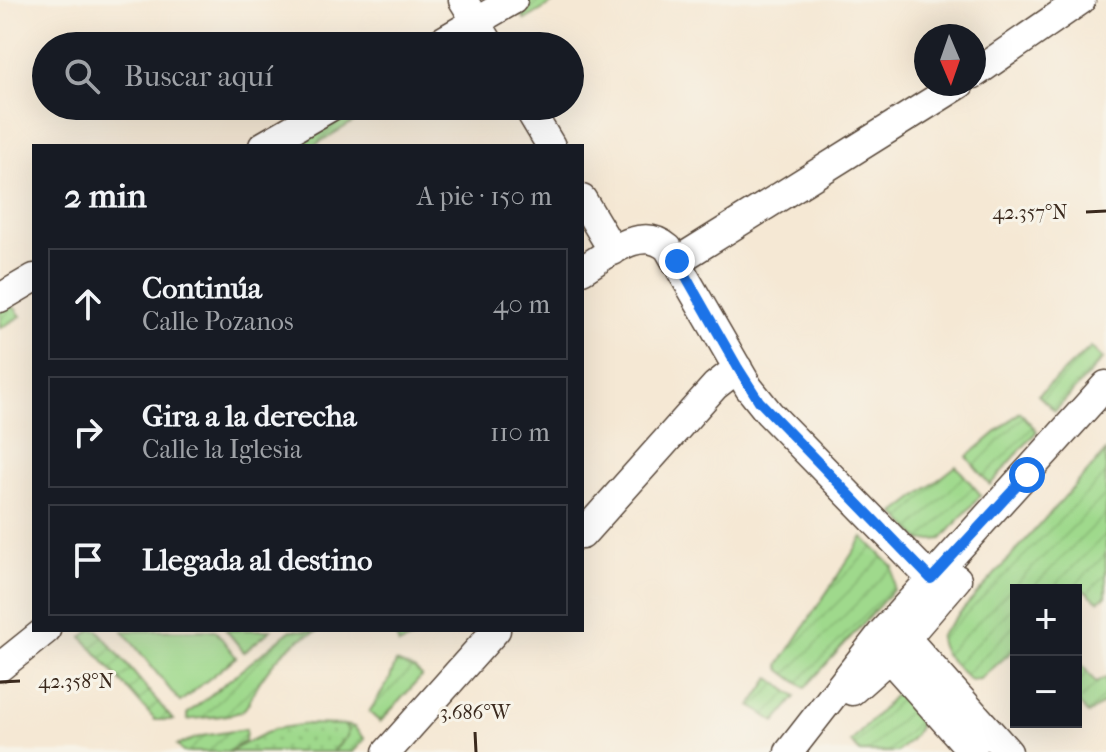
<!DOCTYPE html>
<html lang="es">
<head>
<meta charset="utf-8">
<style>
	:root { --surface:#171b24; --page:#242831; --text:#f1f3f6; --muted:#9ea1a6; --line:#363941 }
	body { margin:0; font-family:"IM FELL French Canon",serif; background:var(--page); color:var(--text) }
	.controls { position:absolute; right:24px; bottom:24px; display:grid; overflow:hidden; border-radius:0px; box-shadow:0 8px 32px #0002 }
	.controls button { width:72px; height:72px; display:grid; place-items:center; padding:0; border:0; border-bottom:2px solid var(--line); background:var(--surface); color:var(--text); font:40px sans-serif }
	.compass { position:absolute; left:914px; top:24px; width:72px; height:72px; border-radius:50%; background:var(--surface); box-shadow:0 8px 32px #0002; rotate:178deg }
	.stop { position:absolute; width:24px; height:24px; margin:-18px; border:6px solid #1a73e8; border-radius:50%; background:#fff }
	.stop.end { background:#1a73e8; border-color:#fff; box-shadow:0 2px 8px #0008 }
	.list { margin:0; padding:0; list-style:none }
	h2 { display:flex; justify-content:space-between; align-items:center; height:104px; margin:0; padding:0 32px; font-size:34px }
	h2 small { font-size:26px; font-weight:400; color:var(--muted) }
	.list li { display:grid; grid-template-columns:52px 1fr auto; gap:24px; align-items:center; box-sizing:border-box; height:112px; margin:0 16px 16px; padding:0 16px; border:2px solid var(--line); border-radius:0px }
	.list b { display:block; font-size:30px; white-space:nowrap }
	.list p { margin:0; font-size:26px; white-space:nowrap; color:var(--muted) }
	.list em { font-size:26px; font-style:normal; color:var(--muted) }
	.icon { flex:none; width:44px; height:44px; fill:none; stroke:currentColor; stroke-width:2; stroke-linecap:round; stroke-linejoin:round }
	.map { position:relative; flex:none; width:1106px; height:752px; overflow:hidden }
	.search { position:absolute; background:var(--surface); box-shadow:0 8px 32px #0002; left:32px; top:32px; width:552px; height:88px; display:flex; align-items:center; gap:20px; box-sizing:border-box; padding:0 28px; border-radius:44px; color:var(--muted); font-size:30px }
	.panel { position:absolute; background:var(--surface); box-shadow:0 8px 32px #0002; left:32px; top:144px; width:552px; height:488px; border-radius:0px }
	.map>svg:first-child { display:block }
	.grass { fill:#9fd98c; stroke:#6d8255; stroke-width:2 }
	.park { fill:url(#park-dots); stroke:#6d8255; stroke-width:2 }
	.garden { fill:url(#garden-furrows); stroke:#6d8255; stroke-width:2 }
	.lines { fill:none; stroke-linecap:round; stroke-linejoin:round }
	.minor-casing { stroke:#574639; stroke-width:31 }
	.minor { stroke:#fff; stroke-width:28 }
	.route { stroke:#1a73e8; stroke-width:10 }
	.ticks { fill:none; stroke:#3b2a1e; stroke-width:3 }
	.ticks-label { font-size:20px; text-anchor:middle; fill:#3b2a1e; stroke:#f7f3e8; stroke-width:6; stroke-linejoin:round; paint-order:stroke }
</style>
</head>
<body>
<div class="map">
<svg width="1106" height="752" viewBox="0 0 1106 752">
	<defs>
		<pattern id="park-dots" width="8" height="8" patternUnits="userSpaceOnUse" patternTransform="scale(2)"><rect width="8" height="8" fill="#9fd98c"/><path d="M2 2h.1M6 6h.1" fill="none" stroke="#8aba78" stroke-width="1.8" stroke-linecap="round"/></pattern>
		<pattern id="garden-furrows" width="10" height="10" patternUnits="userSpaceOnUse" patternTransform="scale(2)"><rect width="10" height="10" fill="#9fd98c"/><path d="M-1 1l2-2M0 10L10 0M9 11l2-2" fill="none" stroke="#8aba78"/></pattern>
	</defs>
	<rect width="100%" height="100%" fill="#f7f3e8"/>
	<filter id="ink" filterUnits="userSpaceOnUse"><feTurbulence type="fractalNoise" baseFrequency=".0125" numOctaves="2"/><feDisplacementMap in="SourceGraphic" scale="16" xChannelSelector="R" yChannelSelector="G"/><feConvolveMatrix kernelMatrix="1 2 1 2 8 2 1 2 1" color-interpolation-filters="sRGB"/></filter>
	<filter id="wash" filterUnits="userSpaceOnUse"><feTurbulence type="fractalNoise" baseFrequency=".006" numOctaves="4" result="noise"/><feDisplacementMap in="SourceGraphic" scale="32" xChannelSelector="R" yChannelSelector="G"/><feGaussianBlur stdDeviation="1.8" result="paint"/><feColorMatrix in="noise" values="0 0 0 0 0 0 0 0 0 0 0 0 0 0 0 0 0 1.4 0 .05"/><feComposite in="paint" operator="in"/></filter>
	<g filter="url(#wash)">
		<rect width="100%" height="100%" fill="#f5e8d4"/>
		<path class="grass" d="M215,630L236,657L180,702L123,631Z
			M226,630H271L244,652Z"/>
		<path class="park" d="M307,724L344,725L348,729L347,736L333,752H228L274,729Z"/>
		<path class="garden" d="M533,0H558L525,20L518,9Z
			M354,106L378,107L313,146H304L303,136Z
			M9,305L14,307L21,316L0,328V310Z
			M1091,347L1103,359L1055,411L1038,395Z
			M1020,412L1037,431L990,485L967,457Z
			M1106,451V596L1098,601L1084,590H1016V648L980,679L970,680C959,668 936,652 940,635Z
			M956,466L981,495L942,539L921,541L895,513Z
			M863,537L893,567L894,589L805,688L781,670L779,665Z
			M91,630H98L173,720H155L82,637Z
			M291,630L318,631C289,641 271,663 255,689C250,696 250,705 243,710C234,717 202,717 188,720L187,714Z
			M388,630H431L399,645L395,634Z
			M1076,657L1096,683L1106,677V701L1088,714L1076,700Z
			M396,662L414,669L422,676L380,722L369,712L389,681Z
			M770,678L796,697L775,722L751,706Z
			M896,694C930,718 925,727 897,752H860L851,742Z
			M344,725L354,727L365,739L353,752H333L347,736L348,730Z
			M246,729L245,741L228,752H183L177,745L202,736Z"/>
	</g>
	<g filter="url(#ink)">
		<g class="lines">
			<g class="minor-casing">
				<path id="minor" d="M463,0L491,46
					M434,46L513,0
					M974,74L1081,0
					M527,106L551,146
					M263,146L332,106
					M582,199L613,251
					M677,261L960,84
					M582,270C607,255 641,224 668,248L749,388L769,413L945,593
					M0,298L34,278
					M582,535L715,386L738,368
					M890,635L907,639L1008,752
					M882,643L889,658L973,752
					M0,667L46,630
					M852,691L889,658L957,579
					M387,752L496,630
					M789,752L881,634L1106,385"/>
			</g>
			<use href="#minor" class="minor"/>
		</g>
	</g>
	<g class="lines" filter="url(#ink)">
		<path class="route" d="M677,261L738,368L759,401L931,579L1027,475"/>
	</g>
	<path class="ticks" d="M1086,212L1106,211M0,682L20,681M475,732L476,752"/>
	<g class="ticks-label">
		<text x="1030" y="219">42.357°N</text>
		<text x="76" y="688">42.358°N</text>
		<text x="475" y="719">3.686°W</text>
	</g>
</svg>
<div class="controls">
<button>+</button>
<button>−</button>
</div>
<svg class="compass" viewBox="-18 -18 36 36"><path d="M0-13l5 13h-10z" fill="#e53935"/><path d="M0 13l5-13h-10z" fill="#9ea1a6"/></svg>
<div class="stop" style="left:1027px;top:475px"></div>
<div class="stop end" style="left:677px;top:261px"></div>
<div class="search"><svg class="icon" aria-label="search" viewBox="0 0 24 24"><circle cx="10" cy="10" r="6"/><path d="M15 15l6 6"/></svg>Buscar aquí</div>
<section class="panel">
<h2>2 min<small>A pie · 150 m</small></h2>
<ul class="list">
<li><svg class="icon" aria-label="ahead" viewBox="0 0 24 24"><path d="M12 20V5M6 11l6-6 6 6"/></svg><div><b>Continúa</b><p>Calle Pozanos</p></div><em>40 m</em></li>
<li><svg class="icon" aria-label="right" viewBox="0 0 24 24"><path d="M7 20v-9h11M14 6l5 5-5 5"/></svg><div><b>Gira a la derecha</b><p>Calle la Iglesia</p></div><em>110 m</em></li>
<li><svg class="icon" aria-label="arrive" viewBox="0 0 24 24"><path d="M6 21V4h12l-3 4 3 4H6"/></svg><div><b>Llegada al destino</b></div></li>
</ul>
</section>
</div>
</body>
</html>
